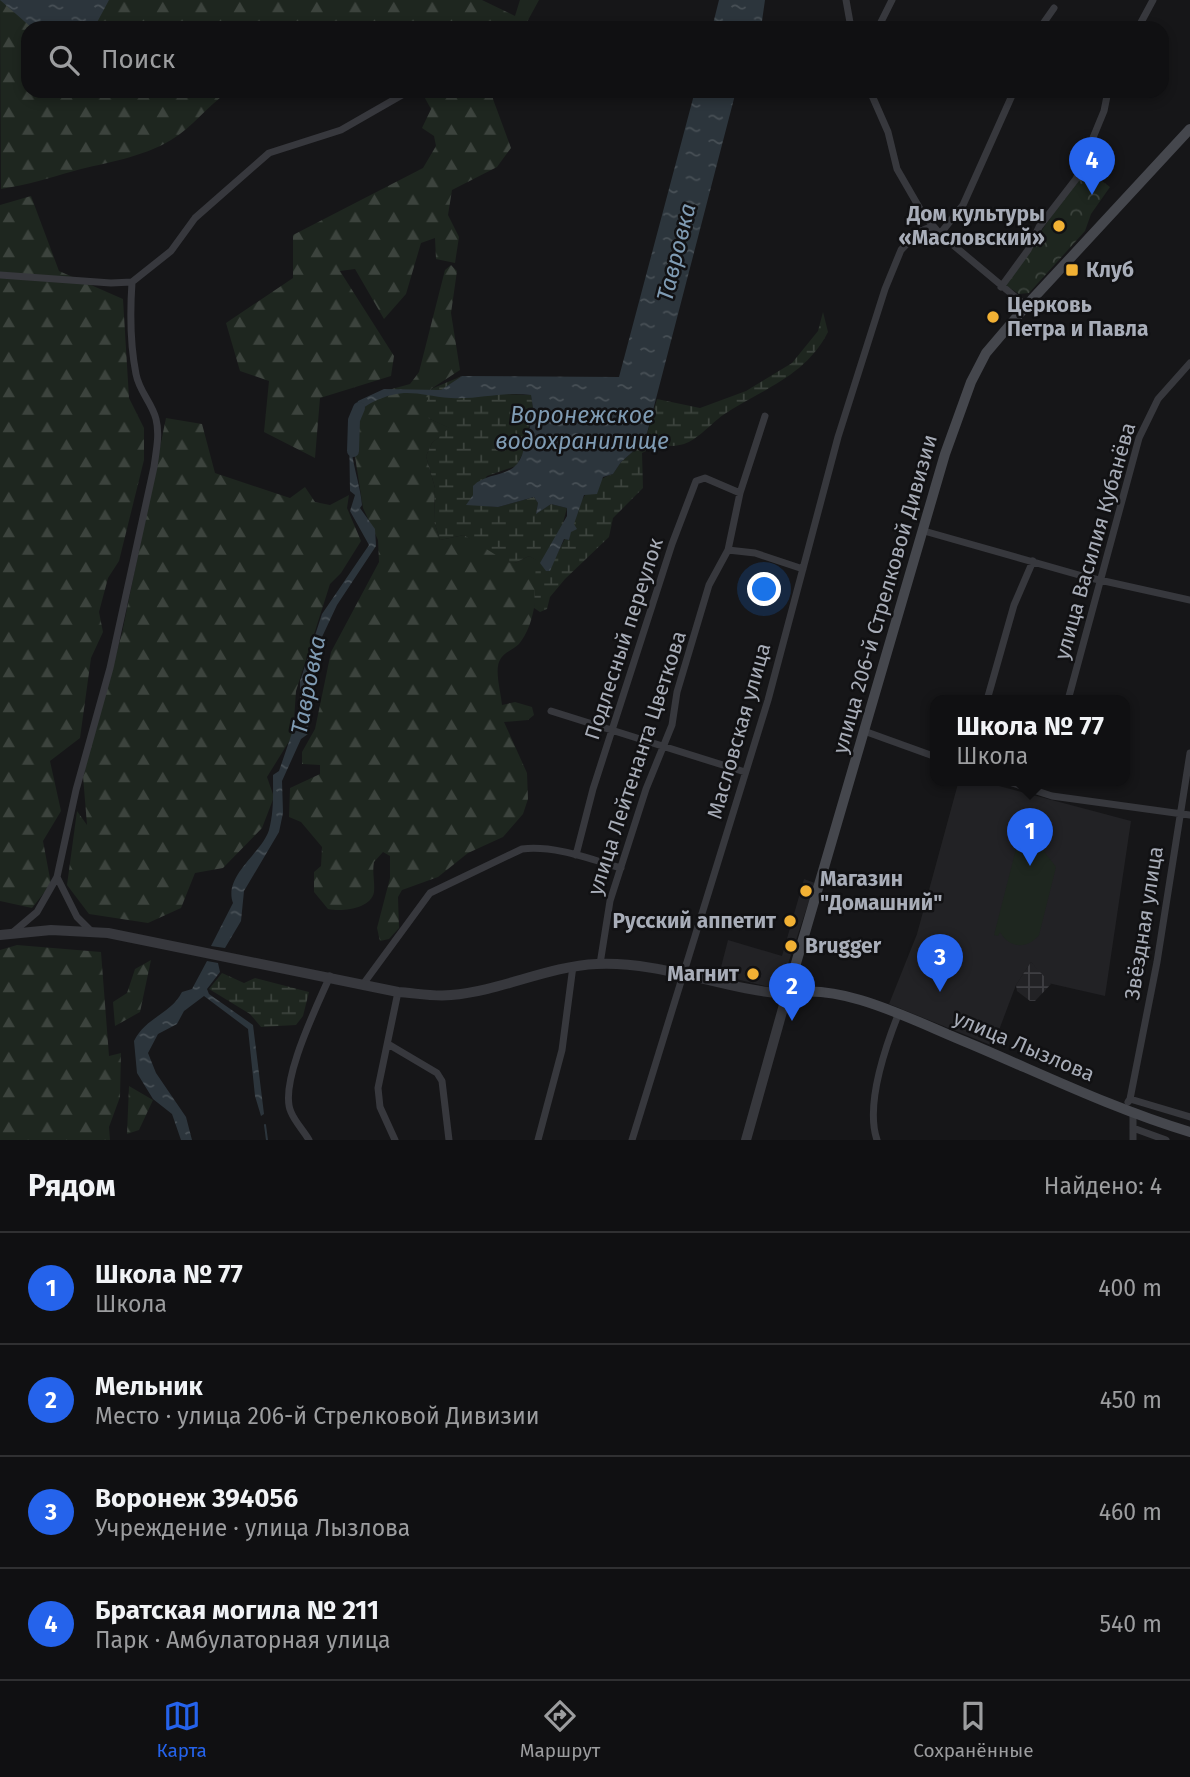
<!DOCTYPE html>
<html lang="ru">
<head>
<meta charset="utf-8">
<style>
	:root { --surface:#101012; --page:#1e1e20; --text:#f1f3f6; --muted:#9c9d9f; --line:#303032; --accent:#2563eb }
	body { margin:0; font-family:"Fira Sans",sans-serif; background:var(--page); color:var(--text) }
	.you { position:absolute; left:765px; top:590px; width:24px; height:24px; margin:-18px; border:5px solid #fff; border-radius:50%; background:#1a73e8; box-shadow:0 0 0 10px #1a73e833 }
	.badge { display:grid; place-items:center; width:46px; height:46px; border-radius:50%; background:var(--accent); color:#fff; font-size:23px; font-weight:700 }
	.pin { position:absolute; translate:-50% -58px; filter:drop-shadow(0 2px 4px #0008) }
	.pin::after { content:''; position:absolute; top:37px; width:24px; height:21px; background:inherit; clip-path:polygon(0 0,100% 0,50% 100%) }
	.popup { position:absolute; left:930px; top:695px; width:200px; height:91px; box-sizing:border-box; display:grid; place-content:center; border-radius:14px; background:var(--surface); filter:drop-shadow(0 2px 5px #0005); font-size:23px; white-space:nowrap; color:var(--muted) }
	.popup b { font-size:26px; color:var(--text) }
	.popup::after { content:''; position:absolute; left:50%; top:100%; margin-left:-14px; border:14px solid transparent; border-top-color:var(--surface) }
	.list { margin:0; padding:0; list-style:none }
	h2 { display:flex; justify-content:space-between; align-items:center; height:91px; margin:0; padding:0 28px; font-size:30px }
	h2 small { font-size:23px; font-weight:400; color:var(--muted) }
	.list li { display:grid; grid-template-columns:46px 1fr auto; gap:21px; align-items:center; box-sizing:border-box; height:112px; padding:0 28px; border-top:2px solid var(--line) }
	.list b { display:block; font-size:26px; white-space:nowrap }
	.list p { margin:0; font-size:23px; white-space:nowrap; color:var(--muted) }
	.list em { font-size:23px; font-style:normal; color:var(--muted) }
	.icon { flex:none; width:38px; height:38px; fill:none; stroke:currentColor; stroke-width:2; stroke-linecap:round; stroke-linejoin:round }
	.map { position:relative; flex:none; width:1190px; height:1140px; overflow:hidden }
	.search { position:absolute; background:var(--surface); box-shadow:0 4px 10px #0003; left:21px; right:21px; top:21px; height:77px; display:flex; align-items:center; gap:18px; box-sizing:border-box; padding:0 24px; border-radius:21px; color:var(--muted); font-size:26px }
	.sheet { height:539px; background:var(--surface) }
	nav { display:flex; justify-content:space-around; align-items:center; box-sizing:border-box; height:98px; border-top:2px solid var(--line); background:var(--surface); font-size:19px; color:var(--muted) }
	nav a { display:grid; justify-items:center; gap:4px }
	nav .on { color:var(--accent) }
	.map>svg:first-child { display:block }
	.built { fill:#222225 }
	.industrial { fill:url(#industrial-grid) }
	.grass { fill:#1e261f }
	.forest { fill:url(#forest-firs) }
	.wetland { fill:url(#wetland-marsh) }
	.park { fill:url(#park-crowns) }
	.water { fill:url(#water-ripples) }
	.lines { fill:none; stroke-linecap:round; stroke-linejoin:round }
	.stream { stroke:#2c353c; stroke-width:2 }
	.river { stroke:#2c353c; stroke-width:12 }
	.minor { stroke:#37383d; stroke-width:7 }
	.tertiary { stroke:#37383d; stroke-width:10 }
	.secondary { stroke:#45474d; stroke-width:10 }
	.poi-dot { fill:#f2b134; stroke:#111113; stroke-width:2.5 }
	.labels { text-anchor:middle; stroke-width:5; stroke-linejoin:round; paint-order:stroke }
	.poi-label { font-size:21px; font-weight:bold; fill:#a8adb8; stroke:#111113; text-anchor:start }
	.street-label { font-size:21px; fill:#a8adb8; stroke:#111113 }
	.water-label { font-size:23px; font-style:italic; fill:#7f9bb3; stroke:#111113 }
</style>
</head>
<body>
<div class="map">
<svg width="1190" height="1140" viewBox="0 0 1190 1140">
	<defs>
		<pattern id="industrial-grid" width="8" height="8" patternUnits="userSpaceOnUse" patternTransform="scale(1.75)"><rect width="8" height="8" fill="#222225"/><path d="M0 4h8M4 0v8" fill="none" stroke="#3f3f43"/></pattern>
		<pattern id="forest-firs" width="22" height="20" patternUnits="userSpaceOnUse" patternTransform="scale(1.75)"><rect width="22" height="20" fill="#1e261f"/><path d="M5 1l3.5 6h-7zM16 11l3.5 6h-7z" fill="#3c433d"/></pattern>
		<pattern id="wetland-marsh" width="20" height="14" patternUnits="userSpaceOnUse" patternTransform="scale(1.75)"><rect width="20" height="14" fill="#1e261f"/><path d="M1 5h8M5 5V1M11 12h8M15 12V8" fill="none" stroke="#3c433d"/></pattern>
		<pattern id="park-crowns" width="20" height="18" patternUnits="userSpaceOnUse" patternTransform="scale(1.75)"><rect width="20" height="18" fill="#1e261f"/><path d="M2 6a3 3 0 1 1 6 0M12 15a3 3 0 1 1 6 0" fill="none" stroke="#3c433d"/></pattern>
		<pattern id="water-ripples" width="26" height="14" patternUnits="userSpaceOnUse" patternTransform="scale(1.75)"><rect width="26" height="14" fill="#2c353c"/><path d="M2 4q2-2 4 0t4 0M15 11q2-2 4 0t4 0" fill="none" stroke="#485056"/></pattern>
	</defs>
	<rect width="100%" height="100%" fill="#161618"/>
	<path class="built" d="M959,780H976L1131,821L1105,996L1048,983L1031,962L1016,985L993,1046L889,1004L917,934Z
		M804,879L815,883L783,979L769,987L719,975L728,940L782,956Z"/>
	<path class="industrial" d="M1031,962L1051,984L1035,1001H1030L1017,991L1016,985Z"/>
	<path class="grass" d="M1017,845L1023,847L1022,852L1043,850L1056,867L1039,935C1027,950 1009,948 1000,932L998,936L994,935Z"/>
	<path class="forest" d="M0,0H482L515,16L520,0H539L527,22L519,28H28V91H229C208,105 192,128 171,140C141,158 107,162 74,171C49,178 27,185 1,189Z
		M421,91H493V99L511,148L497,167L452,190L448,215L459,237L455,263L436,259L435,238L421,243L406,294L384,319L355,269L340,271L394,356L391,376L320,398L315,458L264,432L269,381L240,371L226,323L293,278V235L423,168L436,146L434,136L422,128L431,109Z
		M31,196L59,271L123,299L129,398L144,428V460L119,561L108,578L99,612L103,632L91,658L80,738L50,761L61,811L43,841L51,884L32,908L0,901V205Z
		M451,265L457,271L451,313L460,370L431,389L428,418L450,428L432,443L426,456L435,488L434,521L440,540L464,535L515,563L529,556L537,560C537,587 537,622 519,644C512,651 503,652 499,662C495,673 501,693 502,705L515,702L532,707L534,715L528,720L504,722L527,773L528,799L523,814L503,837L468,853L438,877L402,890L398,897L399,928L389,939L380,941L377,928L390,878V856L383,852L374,862C372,872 375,882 374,892C371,909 342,912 328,909L314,892V872L321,866L322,847L301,822L289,817L290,788L320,774V765L302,764V752L315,729L331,652L379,562L378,540L363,508L354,450L355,421L363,407L381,392L410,384L419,372L445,270Z
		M166,418L202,424L215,473L290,498L305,487L315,502L330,505L349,495L347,508L361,541L341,573L330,584L296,691L293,735L267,777L274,797L262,828L223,868L195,873L181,908L148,923L89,914L67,885L77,811L87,825L83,776L122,633Z
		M17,945L101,952L109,1056L121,1053L120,1097L109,1127L110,1140H0V950Z
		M151,960L140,1012L115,1026L113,1002L127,993L135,969Z
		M129,1086L153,1100L139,1130L127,1134Z"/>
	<path class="wetland" d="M823,312L828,332C805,377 762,389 723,415C712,423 697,440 684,444C667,449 662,442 642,453L643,488L613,518L609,537L565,579L550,597L547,609L540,612L534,608L536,560L529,556L515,563L507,562L464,535L440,540L434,521L435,488L426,456L432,443L449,428L428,418L423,412L431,389L462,376L439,392L531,395L533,408L523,453L516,466L487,476L467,504L498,507L534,497L538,503L536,513L551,504L567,508L552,563L565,539L569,540C573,513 585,482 613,474L621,462L645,441L657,399L700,408L746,391L792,363L818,331Z
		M222,973L244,983L255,978L309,992L303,1016L296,1025L261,1027L250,1014L209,989Z"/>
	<path class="park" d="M1084,168L1110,187L1091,214L1085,231L1029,293L1019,294L1005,285Z"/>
	<path class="water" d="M0,0H109L94,28H32Z
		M719,0H765L761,28H712Z
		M695,91H736L645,441L621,462L613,474L603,477L597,494L584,495L574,524L577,529L571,532L569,540L564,539L550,571H546L540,563L567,516V508L551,504L536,514L538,503L534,497L498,507L466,505L473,495V486C485,473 506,477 517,464C526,453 524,439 530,427L525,419L533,408L531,395C504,391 478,400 451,398C418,396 407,386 373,402C365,406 358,411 354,420C344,445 360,479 362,505L360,508L375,529L376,546L337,605L315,652L309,681L308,734L301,739L282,781L283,813L279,832L244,891L241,921L225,948L211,946L233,903C223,876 262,853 269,830C274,811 273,794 273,775L279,771L292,733L300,724V681L322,614L369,545L350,511L355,495L350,491L349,430L358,401L384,389L441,390L462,376L619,377Z
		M207,961L218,963L220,972L207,989L209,994L253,1025L264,1114L261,1116L255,1096L248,1029L204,996L184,1011L177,1024L158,1034L148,1053L156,1073L186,1117L192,1140H181L172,1114L153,1099L137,1073L134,1041C146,1017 171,1014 182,992L192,989Z"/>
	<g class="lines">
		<path class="stream" d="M265,1125L267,1140"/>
		<path class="river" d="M353,451L354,420L359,408"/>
		<path class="minor" d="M846,0L851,28
			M878,28L892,0
			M1040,28L1054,8
			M1138,28L1153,0
			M870,91L888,132L897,169L923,214L940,234L1026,306
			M940,234L963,205L1014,91
			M0,275L111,283L132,282L171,251L195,218L269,153L341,130L409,91
			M1001,287L1028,250L1039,227L1076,179L1104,111L1108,91
			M924,531L1086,577L1190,600
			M728,550L755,553L803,569
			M987,700L1014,605L1033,561
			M1068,700L1139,438L1158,399L1190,363
			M551,711L745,772
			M864,731L936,757
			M1003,780L1052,796L1190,815
			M576,855L593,789L672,544L696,481L705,478L740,493
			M57,877L77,917L92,932
			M11,934L37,912L57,877L76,790L110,668L154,467C156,451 160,435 156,419C152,403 139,391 136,374C130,344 130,312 132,282
			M600,964L610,901L646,789L672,725L677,692L709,585L728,550L740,493L765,416
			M364,983L430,893L522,849C554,845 590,859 621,868
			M388,1044L437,1073L442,1081L449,1140
			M1130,1099L1157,962L1190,753
			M1128,1102L1130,1099L1190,1117
			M1133,1128L1166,1140
			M309,1140C304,1131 295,1122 291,1112C278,1084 318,1004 330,976
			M395,1140L380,1107L378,1088L398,992
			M538,1140L562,1050L573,966
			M632,1140L768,700L838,437L885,289L901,250L918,232L933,226
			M877,1140C865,1105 885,1048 898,1015
			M1133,1140V1112"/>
		<path class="tertiary" d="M0,935L51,930L108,933L398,992C415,993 434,997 451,995C501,991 548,966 597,964C662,961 724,990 787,994L746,1140"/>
		<path class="secondary" d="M787,994L945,454L971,382L986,353L1026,306L1190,129
			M787,994C841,981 916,1022 966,1042C1040,1073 1113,1109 1190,1132"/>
	</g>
	<g class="poi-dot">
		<circle cx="1059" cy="226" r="7"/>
		<rect x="1065" y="263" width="14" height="14" rx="3.5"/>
		<circle cx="993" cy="317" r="7"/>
		<circle cx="806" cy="891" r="7"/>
		<circle cx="790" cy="921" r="7"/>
		<circle cx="791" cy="946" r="7"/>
		<circle cx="753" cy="974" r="7"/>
	</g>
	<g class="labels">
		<g class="poi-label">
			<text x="1045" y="221" text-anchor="end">Дом культуры<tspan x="1045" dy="24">«Масловский»</tspan></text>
			<text x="1086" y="277">Клуб</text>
			<text x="1007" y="312">Церковь<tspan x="1007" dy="24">Петра и Павла</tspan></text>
			<text x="820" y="886">Магазин<tspan x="820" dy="24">"Домашний"</tspan></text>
			<text x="776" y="928" text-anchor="end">Русский аппетит</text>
			<text x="805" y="953">Brugger</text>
			<text x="739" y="981" text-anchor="end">Магнит</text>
		</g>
		<g class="street-label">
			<text transform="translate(1095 541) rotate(-74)" y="7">улица Василия Кубанёва</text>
			<text transform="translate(885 594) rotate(-74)" y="7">улица 206-й Стрелковой Дивизии</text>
			<text transform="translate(624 639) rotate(-72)" y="7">Подлесный переулок</text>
			<text transform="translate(739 731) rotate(-74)" y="7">Масловская улица</text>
			<text transform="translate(637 763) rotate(-72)" y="7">улица Лейтенанта Цветкова</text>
			<text transform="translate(1144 923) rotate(-81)" y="7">Звёздная улица</text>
			<text transform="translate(1024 1046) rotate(23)" y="7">улица Лызлова</text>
		</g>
		<g class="water-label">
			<text transform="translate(676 252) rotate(-76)" y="8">Тавровка</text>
			<text x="582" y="423">Воронежское<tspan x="582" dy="26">водохранилище</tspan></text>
			<text transform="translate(308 685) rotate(-79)" y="8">Тавровка</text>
		</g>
	</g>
</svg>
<div class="you"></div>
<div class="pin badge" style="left:1030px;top:866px">1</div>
<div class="popup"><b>Школа № 77</b>Школа</div>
<div class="pin badge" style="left:792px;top:1021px">2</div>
<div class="pin badge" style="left:940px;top:992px">3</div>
<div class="pin badge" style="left:1092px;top:195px">4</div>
<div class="search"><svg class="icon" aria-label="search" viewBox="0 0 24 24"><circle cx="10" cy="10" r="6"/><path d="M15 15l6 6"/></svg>Поиск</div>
</div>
<section class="sheet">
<h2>Рядом<small>Найдено: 4</small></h2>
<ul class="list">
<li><span class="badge">1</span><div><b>Школа № 77</b><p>Школа</p></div><em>400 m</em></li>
<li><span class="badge">2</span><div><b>Мельник</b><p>Место · улица 206-й Стрелковой Дивизии</p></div><em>450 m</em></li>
<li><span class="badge">3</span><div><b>Воронеж 394056</b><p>Учреждение · улица Лызлова</p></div><em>460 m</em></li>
<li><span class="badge">4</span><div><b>Братская могила № 211</b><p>Парк · Амбулаторная улица</p></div><em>540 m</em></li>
</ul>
</section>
<nav>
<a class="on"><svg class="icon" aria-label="map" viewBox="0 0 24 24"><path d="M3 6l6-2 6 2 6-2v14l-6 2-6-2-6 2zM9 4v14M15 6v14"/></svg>Карта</a>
<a><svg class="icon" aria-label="directions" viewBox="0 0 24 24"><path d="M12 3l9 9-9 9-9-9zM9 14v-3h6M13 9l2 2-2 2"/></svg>Маршрут</a>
<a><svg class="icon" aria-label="saved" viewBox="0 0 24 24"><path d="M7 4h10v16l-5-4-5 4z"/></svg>Сохранённые</a>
</nav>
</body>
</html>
